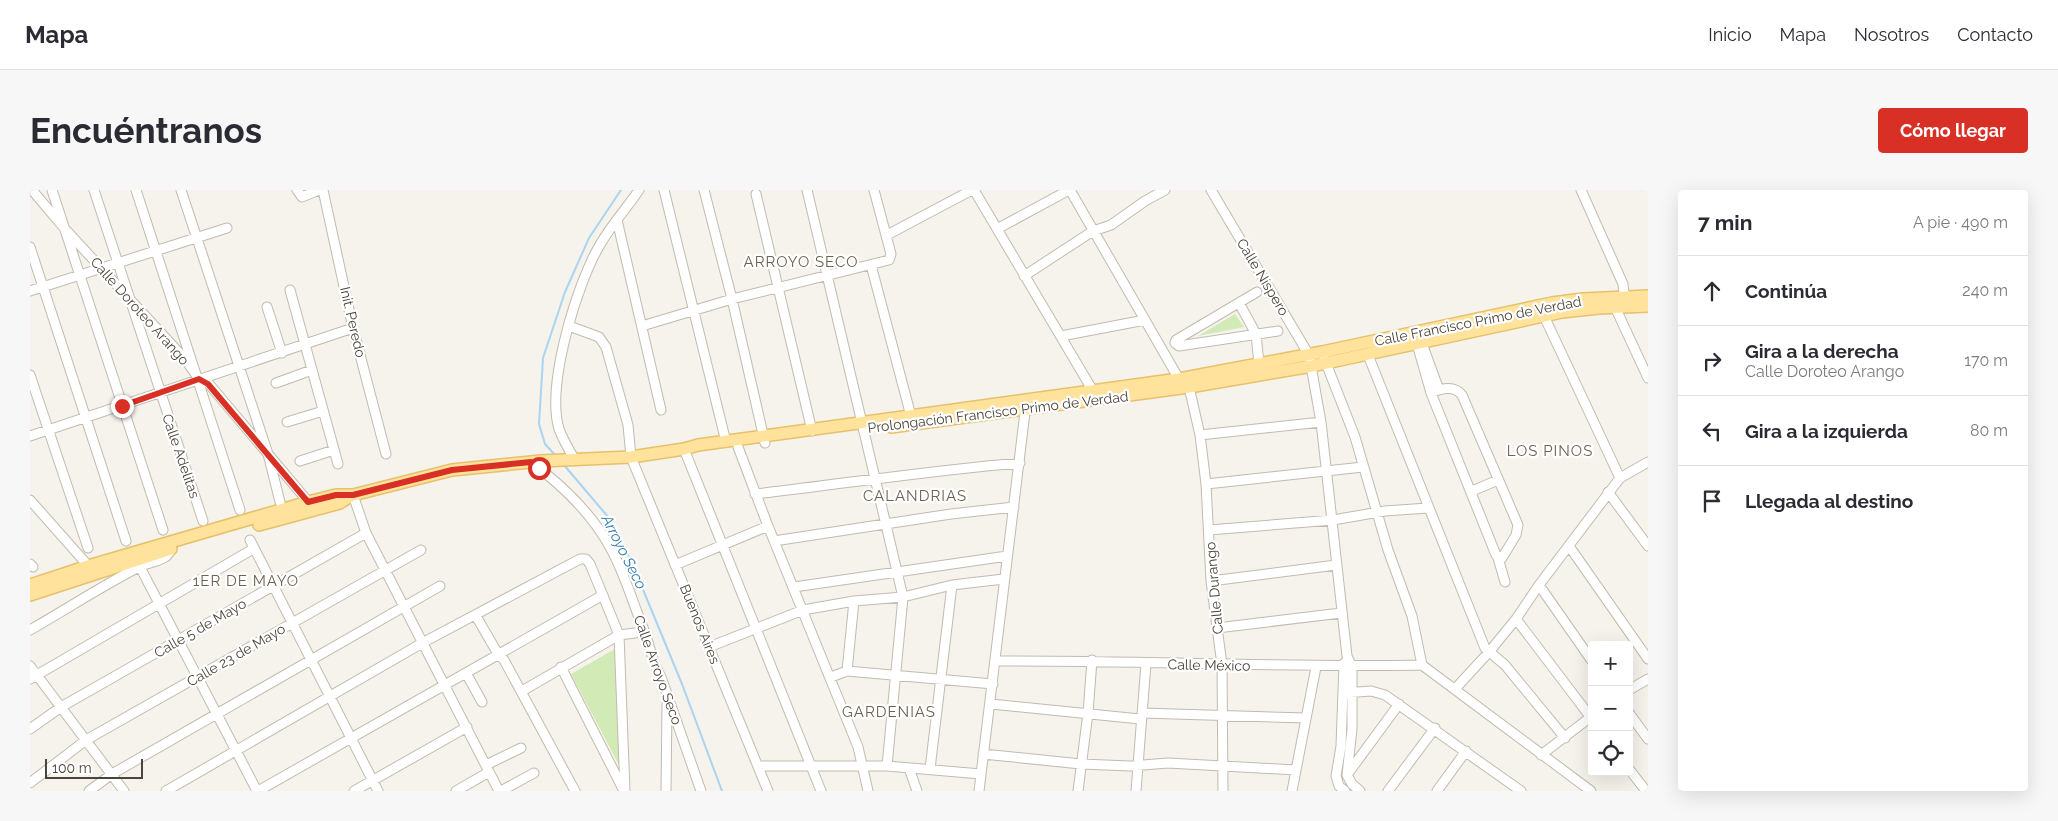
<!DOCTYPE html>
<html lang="es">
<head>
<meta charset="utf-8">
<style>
	:root { --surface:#fff; --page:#f7f7f7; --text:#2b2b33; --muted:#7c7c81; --line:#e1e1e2; --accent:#d93025 }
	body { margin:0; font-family:Raleway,sans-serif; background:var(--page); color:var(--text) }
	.controls { position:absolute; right:15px; bottom:15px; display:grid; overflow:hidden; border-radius:5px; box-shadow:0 5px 20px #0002 }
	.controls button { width:45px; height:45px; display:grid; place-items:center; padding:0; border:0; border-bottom:1px solid var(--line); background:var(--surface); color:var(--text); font:25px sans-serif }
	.scale { position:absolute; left:15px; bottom:12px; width:98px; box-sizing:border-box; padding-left:5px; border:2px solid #4b4439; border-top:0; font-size:14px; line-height:18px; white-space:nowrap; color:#4b4439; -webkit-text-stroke:4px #fff; paint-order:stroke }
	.stop { position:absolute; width:15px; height:15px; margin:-11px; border:4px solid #d93025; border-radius:50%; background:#fff }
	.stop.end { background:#d93025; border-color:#fff; box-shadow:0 1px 5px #0008 }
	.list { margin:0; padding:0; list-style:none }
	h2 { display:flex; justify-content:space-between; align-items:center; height:65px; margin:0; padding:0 20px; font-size:21px }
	h2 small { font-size:16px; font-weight:400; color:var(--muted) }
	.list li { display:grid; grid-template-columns:32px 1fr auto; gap:15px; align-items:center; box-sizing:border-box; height:70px; padding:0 20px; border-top:1px solid var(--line) }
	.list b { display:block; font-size:19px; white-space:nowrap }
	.list p { margin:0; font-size:16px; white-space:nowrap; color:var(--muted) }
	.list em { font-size:16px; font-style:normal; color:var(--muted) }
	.icon { flex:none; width:28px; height:28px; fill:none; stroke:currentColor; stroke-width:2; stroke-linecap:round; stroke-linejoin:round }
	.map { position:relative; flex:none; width:1618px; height:601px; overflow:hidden; border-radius:5px }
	header { display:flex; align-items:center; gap:30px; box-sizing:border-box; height:70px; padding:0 25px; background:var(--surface); border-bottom:1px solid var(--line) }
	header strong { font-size:24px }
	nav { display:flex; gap:28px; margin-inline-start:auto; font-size:18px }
	.intro { display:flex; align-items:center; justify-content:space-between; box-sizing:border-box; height:120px; padding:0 30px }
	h1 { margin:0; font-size:35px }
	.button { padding:12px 22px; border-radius:5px; background:var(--accent); color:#fff; font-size:18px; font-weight:700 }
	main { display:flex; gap:30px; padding:0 30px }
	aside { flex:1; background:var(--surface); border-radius:5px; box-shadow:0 5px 20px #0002 }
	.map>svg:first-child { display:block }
	.green { fill:#d2eab5 }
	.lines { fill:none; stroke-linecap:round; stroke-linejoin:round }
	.stream { stroke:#a9d4f2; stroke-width:2 }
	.minor-casing { stroke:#c2bbae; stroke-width:11 }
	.major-casing { stroke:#e6c16a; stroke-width:14 }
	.minor { stroke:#fff; stroke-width:9 }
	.major { stroke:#ffe39c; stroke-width:11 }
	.route { stroke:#d93025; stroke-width:6 }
	.labels { text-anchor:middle; stroke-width:4.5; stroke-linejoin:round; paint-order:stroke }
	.street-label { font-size:14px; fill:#4b4439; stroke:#fff }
	.neighbourhood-label { font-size:15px; letter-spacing:1px; fill:#6e6250; stroke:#fff }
	.water-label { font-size:15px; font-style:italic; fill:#2e7ab2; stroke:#fff }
</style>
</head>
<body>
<header>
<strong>Mapa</strong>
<nav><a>Inicio</a><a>Mapa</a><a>Nosotros</a><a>Contacto</a></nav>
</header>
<div class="intro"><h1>Encuéntranos</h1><a class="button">Cómo llegar</a></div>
<main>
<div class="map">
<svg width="1618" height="601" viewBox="0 0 1618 601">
	<rect width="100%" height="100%" fill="#f6f3ec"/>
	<path class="green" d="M1205,124L1214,137L1168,146Z
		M585,459L591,575H589L541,484Z"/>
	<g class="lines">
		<path class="stream" d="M526,266L515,254L509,234L513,168L535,102L559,48L591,0
			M534,275L579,328L602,373L652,494L692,601"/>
		<g class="minor-casing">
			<path id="minor" d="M2,0L35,39L155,169L169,189L179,194L281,315
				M22,0L133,340
				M64,0L173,331
				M106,0L210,320
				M151,0L238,264L250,312
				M267,0L272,7L289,0
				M293,0L323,138L356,264
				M634,0L696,252
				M674,0L702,109L735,253
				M777,0L873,407L857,576
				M944,0L1063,201
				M1040,0L1149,189
				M1181,0L1279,165L1291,232L1317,466L1322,477V539L1317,585L1322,594L1330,601
				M1551,0L1593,94L1595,112
				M726,4L782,241
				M587,30L631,220
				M967,39L1039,0
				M857,45L942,0
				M0,57L96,351
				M841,75L881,226
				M994,86L1063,41L1081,35L1115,11L1135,0
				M260,100L308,274
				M0,101L197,38
				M1227,102L1146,150L1145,153L1149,156L1248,141
				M1209,113L1226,144L1229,174
				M237,117L252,163
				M1585,117L1618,188
				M1514,126L1590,288
				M539,136L569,147L576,157L598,235L601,267L738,601
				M612,136L702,109L859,70L861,64L844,0
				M1031,146L1115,130
				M1385,147L1401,203L1466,365L1472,368L1486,345L1488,335L1432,205C1424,195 1412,198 1401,203
				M1394,159L1409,200
				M1338,165L1455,458L1475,475L1535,548
				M1294,168L1325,247L1358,360L1382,426L1392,475
				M0,185L58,358
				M246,193L282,180
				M1159,197L1170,245L1176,294L1181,391L1192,475L1193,601
				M257,232L293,221
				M1170,245L1291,232
				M0,246L323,138
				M708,257L738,336L828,557L838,601
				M654,259L791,601
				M545,270C539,260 533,250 529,239C516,195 547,92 571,53C582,34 597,18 609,0
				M270,271L304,260
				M501,272C532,295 563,325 581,359C595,384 603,414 614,440C620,456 622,472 631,487L671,601
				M1176,294L1333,277
				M1442,301L1468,290
				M1578,302L1618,356
				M725,304C814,294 901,280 990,273
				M323,305L336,343L469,601
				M0,310L62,380
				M1179,340L1303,330L1355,321L1398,318
				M220,350L348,601
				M744,351L921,324L984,317
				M1539,356L1618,469
				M1468,368L1475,392
				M0,374L3,377
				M645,375L738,336
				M110,377L227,601
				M1181,391L1306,375
				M1509,395L1562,471
				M764,397L977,366
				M446,426L468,464L474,470L545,601
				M1486,429L1562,529
				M1187,438L1311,423
				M0,440C37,419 73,395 111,376C122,371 140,371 141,357
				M679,457L773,420L824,411L873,407L922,395L974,389
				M966,471C1108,470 1250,478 1392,475
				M1314,473L1311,556L1306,586L1309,596L1315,601
				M1392,475L1561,601
				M0,476L94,601
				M531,477L594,601
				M817,481L824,411
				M436,483L452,512
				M801,487L817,481L963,494
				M0,489L223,359
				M1425,499L1459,462L1486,429L1509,395L1590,288L1618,272
				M1599,500L1618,489
				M492,501L589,445L605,443
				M1314,503L1341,501L1355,505L1491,601
				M961,514L1110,529
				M1112,523L1276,528
				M1599,523L1618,549
				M0,539L31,517L336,343
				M953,564L1051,574L1100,576L1138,573L1266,580
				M1511,565L1562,526
				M456,575L491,558
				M728,576H857L951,584
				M879,578L887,601
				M900,579L922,395
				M1599,579L1616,601
				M1319,582L1369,514
				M0,593L56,550L391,360
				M59,601L82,584L410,396
				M136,601L394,452L550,369H556L560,374L589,445L595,601
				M228,601L573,405
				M324,601L437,537
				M426,601L459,582
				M471,601L504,583
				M636,601L637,514
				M949,601L996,214
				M1048,601L1058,523L1062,470
				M1106,601L1116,474
				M1262,601L1286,477
				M1358,601L1405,538
				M1407,601L1436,561"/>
		</g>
		<g class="major-casing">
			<path id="major" d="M861,237L1159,197L1282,176L1532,122L1569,118L1618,116
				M229,335L310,313L322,305
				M0,395L58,376L278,312L306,305H323L422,280L511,271L601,267L654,259L668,255L1149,189L1292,162L1522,113L1553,109L1618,106
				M0,405L141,359"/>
		</g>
		<use href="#minor" class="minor"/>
		<use href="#major" class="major"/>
	</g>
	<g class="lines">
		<path class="route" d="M92,216L169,189L178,194L278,312L306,305H323L422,280L501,272L509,278"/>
	</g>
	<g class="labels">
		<g class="street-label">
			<text transform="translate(1233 87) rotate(59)" y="5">Calle Níspero</text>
			<text transform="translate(110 121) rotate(48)" y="5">Calle Doroteo Arango</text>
			<text transform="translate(1448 131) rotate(-11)" y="5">Calle Francisco Primo de Verdad</text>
			<text transform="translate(323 132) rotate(77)" y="5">Init. Peredo</text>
			<text transform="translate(968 222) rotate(-7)" y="5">Prolongación Francisco Primo de Verdad</text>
			<text transform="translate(151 266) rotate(71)" y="5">Calle Adelitas</text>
			<text transform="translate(1184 398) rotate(-95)" y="5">Calle Durango</text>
			<text transform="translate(670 434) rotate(68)" y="5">Buenos Aires</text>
			<text transform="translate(170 438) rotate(-30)" y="5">Calle 5 de Mayo</text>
			<text transform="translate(206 465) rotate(-30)" y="5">Calle 23 de Mayo</text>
			<text transform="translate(1179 475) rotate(1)" y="5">Calle México</text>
			<text transform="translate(628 480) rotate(70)" y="5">Calle Arroyo Seco</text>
		</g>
		<g class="neighbourhood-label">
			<text x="771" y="77">ARROYO SECO</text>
			<text x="1520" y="266">LOS PINOS</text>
			<text x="885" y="311">CALANDRIAS</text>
			<text x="216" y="396">1ER DE MAYO</text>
			<text x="859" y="527">GARDENIAS</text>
		</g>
		<g class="water-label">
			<text transform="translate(594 362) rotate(63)" y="5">Arroyo Seco</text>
		</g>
	</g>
</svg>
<div class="controls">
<button>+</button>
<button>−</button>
<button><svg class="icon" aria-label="locate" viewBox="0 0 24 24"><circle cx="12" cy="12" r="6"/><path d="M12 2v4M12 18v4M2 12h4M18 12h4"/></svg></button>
</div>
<div class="scale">100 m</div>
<div class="stop" style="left:509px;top:278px"></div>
<div class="stop end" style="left:92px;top:216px"></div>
</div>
<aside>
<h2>7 min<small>A pie · 490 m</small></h2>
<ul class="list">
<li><svg class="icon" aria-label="ahead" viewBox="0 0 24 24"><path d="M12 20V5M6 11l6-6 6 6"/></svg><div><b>Continúa</b></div><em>240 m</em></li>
<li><svg class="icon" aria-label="right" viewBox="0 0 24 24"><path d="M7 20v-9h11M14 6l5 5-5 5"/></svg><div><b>Gira a la derecha</b><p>Calle Doroteo Arango</p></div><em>170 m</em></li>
<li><svg class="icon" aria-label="left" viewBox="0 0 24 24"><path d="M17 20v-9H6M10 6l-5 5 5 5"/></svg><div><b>Gira a la izquierda</b></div><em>80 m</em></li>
<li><svg class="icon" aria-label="arrive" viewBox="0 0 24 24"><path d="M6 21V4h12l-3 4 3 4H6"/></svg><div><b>Llegada al destino</b></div></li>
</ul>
</aside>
</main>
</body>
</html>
